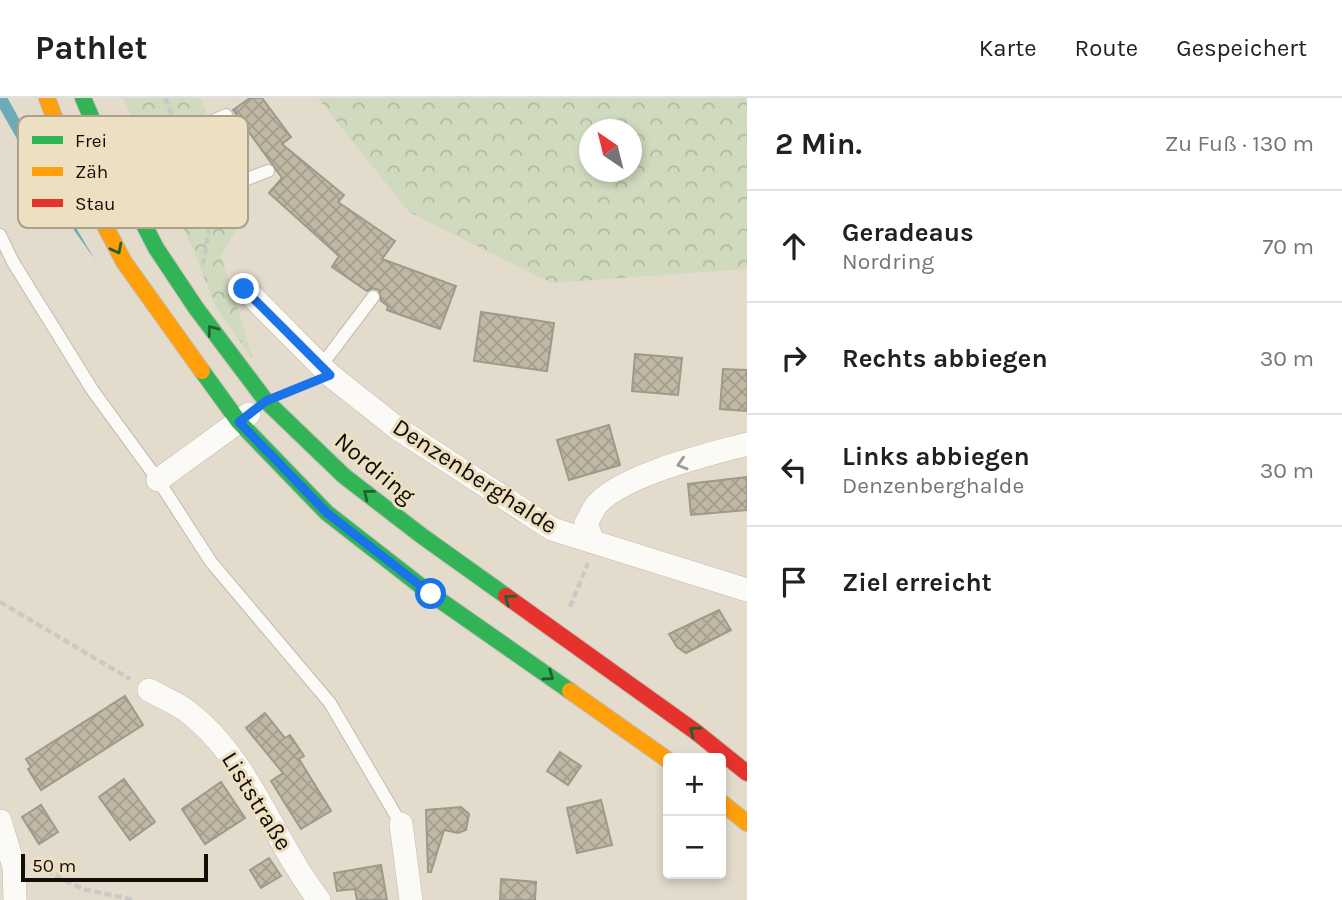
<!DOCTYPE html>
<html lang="de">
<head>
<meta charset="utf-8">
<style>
	:root { --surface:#fff; --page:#f2f2f2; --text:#202124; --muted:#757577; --line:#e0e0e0 }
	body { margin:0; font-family:Karla,sans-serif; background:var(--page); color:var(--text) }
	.controls { position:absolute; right:21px; bottom:21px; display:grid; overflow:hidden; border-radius:7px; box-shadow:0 4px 10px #0003 }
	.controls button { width:63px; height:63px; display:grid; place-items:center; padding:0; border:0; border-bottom:2px solid var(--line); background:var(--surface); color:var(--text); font:35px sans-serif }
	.compass { position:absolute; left:579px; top:21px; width:63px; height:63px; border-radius:50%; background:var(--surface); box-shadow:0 4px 10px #0003; rotate:325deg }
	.scale { position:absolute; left:21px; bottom:18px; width:187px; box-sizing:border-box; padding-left:7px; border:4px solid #130e05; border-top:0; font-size:19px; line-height:24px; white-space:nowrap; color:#130e05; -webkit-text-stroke:5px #eddfc2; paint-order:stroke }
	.stop { position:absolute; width:21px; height:21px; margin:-16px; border:5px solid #1a73e8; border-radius:50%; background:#fff }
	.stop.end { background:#1a73e8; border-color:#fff; box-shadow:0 2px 7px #0008 }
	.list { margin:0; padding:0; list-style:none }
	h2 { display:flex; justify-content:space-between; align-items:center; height:91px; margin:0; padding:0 28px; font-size:30px }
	h2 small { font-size:23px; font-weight:400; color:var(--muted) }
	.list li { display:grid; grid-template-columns:46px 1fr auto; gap:21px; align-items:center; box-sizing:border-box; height:112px; padding:0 28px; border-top:2px solid var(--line) }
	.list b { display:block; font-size:26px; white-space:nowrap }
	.list p { margin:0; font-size:23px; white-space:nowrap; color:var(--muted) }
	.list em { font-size:23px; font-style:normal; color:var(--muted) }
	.icon { flex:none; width:38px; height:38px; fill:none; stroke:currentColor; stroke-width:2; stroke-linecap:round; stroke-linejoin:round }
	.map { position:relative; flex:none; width:747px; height:802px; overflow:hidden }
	header { display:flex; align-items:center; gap:42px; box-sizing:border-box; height:98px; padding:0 35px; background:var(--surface); border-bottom:2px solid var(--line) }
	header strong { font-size:33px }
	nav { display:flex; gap:38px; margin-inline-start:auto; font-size:24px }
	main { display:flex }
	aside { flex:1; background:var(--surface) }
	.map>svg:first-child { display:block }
	.forest { fill:url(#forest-crowns); fill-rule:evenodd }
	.water { fill:#6dabb7 }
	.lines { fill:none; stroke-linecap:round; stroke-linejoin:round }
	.stream { stroke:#6dabb7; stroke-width:8 }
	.building { fill:url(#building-cross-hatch); stroke:#9e998d; stroke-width:2 }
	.lane-casing { stroke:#c1bbb0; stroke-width:14 }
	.street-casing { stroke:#c1bbb0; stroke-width:24 }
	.fast-casing { stroke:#c1bbb0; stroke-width:18 }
	.slow-casing { stroke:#c1bbb0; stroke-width:18 }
	.jam-casing { stroke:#c1bbb0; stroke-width:18 }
	.path { stroke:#cbc9c5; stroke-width:4.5; stroke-dasharray:7 3.5; stroke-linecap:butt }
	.lane { stroke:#fbfaf7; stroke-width:12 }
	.street { stroke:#fbfaf7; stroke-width:23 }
	.fast { stroke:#30b455; stroke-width:16 }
	.slow { stroke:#ff9f0a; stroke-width:16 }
	.jam { stroke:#e5322d; stroke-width:16 }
	.oneway { stroke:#22612d }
	.oneway2 { stroke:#9e9c96 }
	.route { stroke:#1a73e8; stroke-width:9 }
	.labels { text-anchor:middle; stroke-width:6; stroke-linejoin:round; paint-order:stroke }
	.street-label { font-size:24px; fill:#130e05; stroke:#eddfc2 }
	.key { fill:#eddfc2; stroke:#aca089; stroke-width:2 }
	.key-label { font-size:19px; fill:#130e05 }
</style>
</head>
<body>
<header>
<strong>Pathlet</strong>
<nav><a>Karte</a><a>Route</a><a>Gespeichert</a></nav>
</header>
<main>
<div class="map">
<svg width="747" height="802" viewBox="0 0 747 802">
	<defs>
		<pattern id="forest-crowns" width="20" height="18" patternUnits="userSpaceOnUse" patternTransform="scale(1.75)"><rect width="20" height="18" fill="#d0dabe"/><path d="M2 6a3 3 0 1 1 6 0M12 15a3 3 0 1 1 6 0" fill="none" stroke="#b2baa2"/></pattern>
		<pattern id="building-cross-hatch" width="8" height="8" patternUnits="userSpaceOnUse" patternTransform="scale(1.75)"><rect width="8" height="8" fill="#c1b8a4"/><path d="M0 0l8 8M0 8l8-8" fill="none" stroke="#a59d8c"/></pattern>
	</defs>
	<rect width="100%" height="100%" fill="#e3dccc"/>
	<path class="forest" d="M123,0H201L244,118L221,158L253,261L216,210L192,149Z
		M318,0H747V171L552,185L409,114ZM590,32H632V74H590Z"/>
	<path class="water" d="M0,0L95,162L103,173L59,111L25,55L0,11Z"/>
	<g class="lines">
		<path class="stream" d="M3,0L54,92"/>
	</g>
	<path class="building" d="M250,0H262L291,39L282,46L344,97L338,104L395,143L382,161L456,188L440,231L387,212L388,208L381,203L379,192L373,190L367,193L332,169L339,158L269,95L282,80L233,12Z
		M481,214L554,225L547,273L474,263Z
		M635,256L682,260L678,297L632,293Z
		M723,271L747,272V313L720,311Z
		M609,327L620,367L569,382L557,342Z
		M747,379V412L691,417L688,386Z
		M719,512L731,532L686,555L677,549L669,536Z
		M125,598L143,627L41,692L28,671L31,669L26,661Z
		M265,615L285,640L290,637L304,658L299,661L331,713L301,731L271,683L283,675L246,630Z
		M560,654L581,668L568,687L547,673Z
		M124,681L155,724L130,742L99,699Z
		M221,684L245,720L205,746L182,711Z
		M601,702L612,747L577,755L567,710Z
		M41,707L58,734L39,746L22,719Z
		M461,709L469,716L466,732L458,735L444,732L431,774H428L426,712Z
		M269,760L281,778L261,790L250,772Z
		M381,767L387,802H357L355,791L337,793L334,775Z
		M501,781L536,784L535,802H500Z"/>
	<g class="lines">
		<g class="lane-casing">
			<path id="lane" d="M180,38L226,17
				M205,97L268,73
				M0,137L13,164L93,293L158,382L211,464L330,605L401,726
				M321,268L373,199"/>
		</g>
		<g class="street-casing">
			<path id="street" d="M245,191L330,277L397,330L552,431L747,492
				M158,382L249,316
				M593,444L586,425C590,419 593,411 597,406C625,376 707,357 747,346
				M149,592C161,599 175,604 187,613C251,662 271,740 319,802
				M0,723L14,769L15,802
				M401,726L411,802"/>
		</g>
		<g class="fast-casing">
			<path id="fast" d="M83,0L104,49L156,150L196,210L266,303L344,378L422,438L506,498
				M202,273L239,324L327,415L431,496L570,593"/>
		</g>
		<g class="slow-casing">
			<path id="slow" d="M47,0L69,59L124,164L202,273
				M570,593L668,662
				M721,704L747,725"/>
		</g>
		<g class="jam-casing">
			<path id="jam" d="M506,498L696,634L747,675"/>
		</g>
		<path class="path" d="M165,0L174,22
			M186,53L199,83
			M203,167L212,114
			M0,504L130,581
			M570,509L588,465
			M36,771L45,772L83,791L134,802"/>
		<use href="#lane" class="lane"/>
		<use href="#street" class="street"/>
		<use href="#fast" class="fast"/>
		<use href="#slow" class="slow"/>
		<use href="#jam" class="jam"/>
	</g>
	<defs><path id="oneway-chevron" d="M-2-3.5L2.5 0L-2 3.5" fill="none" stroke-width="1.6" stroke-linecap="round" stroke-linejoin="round" transform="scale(1.75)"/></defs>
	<g class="oneway">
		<use href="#oneway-chevron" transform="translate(117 151) rotate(63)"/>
		<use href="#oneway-chevron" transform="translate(212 232) rotate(-127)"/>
		<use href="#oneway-chevron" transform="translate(368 396) rotate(-142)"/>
		<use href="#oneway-chevron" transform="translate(509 501) rotate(-144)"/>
		<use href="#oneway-chevron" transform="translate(549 578) rotate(35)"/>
		<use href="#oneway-chevron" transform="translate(694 633) rotate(-143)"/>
	</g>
	<use class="oneway2" href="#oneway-chevron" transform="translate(682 366) rotate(163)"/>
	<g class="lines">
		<path class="route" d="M244,191L330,277L266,303L239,324L327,415L431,496"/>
	</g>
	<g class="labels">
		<g class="street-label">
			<text transform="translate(375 370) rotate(40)" y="8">Nordring</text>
			<text transform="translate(475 378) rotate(33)" y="8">Denzenberghalde</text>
			<text transform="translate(257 703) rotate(58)" y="8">Liststraße</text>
		</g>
	</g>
	<rect x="18" y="18" width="230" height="112" rx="10" class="key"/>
	<rect x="32" y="38" width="31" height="8" fill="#30b455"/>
	<rect x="32" y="69" width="31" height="9" fill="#ff9f0a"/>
	<rect x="32" y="101" width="31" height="8" fill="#e5322d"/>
	<g class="key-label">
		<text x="75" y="49">Frei</text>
		<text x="75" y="80">Zäh</text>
		<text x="75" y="112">Stau</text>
	</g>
</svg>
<div class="controls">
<button>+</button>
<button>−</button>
</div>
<svg class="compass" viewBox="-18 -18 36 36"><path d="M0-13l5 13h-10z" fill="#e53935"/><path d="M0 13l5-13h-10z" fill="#757577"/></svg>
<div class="scale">50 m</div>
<div class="stop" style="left:431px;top:496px"></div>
<div class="stop end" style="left:244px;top:191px"></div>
</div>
<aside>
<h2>2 Min.<small>Zu Fuß · 130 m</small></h2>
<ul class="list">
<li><svg class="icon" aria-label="ahead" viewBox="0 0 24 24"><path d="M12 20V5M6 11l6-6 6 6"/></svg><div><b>Geradeaus</b><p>Nordring</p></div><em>70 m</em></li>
<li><svg class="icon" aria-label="right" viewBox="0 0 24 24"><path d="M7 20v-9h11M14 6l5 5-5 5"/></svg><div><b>Rechts abbiegen</b></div><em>30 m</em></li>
<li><svg class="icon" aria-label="left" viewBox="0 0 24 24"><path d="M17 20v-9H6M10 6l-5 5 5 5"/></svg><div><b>Links abbiegen</b><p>Denzenberghalde</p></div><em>30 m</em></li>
<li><svg class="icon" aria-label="arrive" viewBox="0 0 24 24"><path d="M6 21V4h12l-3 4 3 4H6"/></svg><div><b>Ziel erreicht</b></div></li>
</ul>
</aside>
</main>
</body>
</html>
